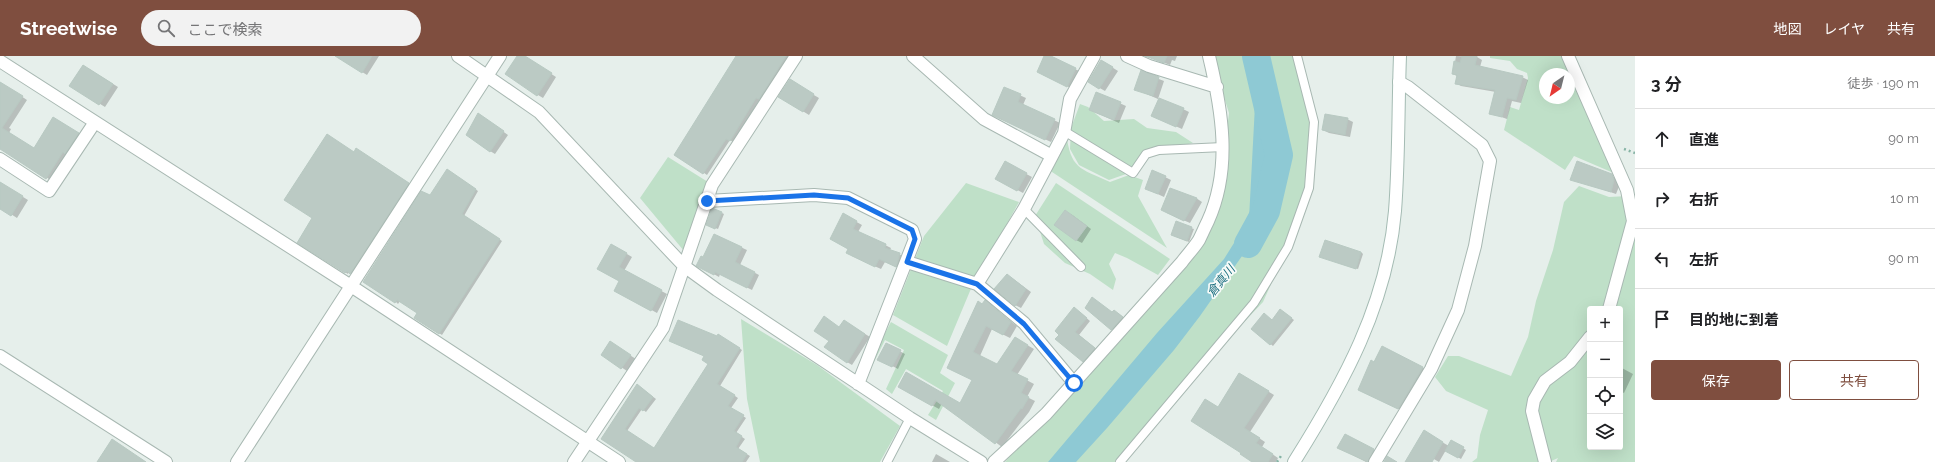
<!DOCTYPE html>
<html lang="ja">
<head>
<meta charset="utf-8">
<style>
	:root { --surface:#fff; --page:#f2f2f2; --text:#202124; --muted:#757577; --line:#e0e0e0; --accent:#7f4e3f }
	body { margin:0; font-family:Raleway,"Noto Sans JP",sans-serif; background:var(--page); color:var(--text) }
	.controls { position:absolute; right:12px; bottom:12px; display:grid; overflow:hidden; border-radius:4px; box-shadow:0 4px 16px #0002 }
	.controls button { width:36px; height:36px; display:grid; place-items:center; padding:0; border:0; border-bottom:1px solid var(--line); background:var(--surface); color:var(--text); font:20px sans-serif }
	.compass { position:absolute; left:1539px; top:12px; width:36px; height:36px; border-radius:50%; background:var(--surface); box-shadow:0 4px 16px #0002; rotate:215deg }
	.stop { position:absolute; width:12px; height:12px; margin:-9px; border:3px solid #1a73e8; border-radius:50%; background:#fff }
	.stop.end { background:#1a73e8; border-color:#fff; box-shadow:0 1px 4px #0008 }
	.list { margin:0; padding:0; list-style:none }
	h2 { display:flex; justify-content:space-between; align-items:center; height:52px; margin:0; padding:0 16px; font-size:17px }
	h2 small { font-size:13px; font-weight:400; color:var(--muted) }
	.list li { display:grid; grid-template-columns:26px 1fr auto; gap:12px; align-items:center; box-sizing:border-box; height:60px; padding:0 16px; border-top:1px solid var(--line) }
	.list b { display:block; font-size:15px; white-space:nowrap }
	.list em { font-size:13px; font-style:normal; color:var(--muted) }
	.actions { display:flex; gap:8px; padding:12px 16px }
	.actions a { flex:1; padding:9px 0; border:1px solid var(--accent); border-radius:4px; text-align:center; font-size:14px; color:var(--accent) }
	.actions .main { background:var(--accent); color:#fff }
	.icon { flex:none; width:22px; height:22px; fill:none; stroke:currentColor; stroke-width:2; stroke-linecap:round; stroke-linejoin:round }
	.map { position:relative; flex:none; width:1635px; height:406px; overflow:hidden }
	header { display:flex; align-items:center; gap:24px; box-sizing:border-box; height:56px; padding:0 20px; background:var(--accent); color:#fff }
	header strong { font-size:19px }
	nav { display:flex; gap:22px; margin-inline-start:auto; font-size:14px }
	.search { width:280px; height:36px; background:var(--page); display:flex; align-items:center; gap:10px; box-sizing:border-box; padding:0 14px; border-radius:22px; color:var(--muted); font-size:15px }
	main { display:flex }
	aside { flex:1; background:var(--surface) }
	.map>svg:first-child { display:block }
	.green { fill:#bfe0c8; fill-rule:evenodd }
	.water { fill:#8ec9d4 }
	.shadow { fill:#0003 }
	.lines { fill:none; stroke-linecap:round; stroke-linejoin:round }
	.river { stroke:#8ec9d4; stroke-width:28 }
	.building { fill:#bbcac4; stroke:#b8c9c2 }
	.lane-casing { stroke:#a8b8b2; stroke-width:10 }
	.street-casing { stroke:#a8b8b2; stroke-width:14 }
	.secondary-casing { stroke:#a4bbb3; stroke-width:14 }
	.path { stroke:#86b3a5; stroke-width:2.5; stroke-dasharray:2 3; stroke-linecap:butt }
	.lane { stroke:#fff; stroke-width:8 }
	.street { stroke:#fff; stroke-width:12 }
	.secondary { stroke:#fff; stroke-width:12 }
	.route { stroke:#1a73e8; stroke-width:5 }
	.labels { text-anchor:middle; stroke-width:3.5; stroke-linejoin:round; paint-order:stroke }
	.water-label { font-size:12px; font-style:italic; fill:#1c6f80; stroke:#f7fbf9 }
</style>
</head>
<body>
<header>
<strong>Streetwise</strong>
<div class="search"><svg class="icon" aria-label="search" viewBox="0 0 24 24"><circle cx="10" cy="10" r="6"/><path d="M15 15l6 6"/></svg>ここで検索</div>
<nav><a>地図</a><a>レイヤ</a><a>共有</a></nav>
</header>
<main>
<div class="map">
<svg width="1635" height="406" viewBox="0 0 1635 406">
	<rect width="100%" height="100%" fill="#e6efeb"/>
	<path class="green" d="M1211,0H1294L1314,66L1306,151L1263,246L1176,338L1119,406H1005L1199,183L1220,131L1229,57Z
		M1490,0H1564L1616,118L1574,100L1565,114L1504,74L1510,51L1519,54L1528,22L1527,17L1517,13L1510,5L1490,2ZM1545,18H1569V42H1545Z
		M1080,48L1088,51L1104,65L1134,63L1147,72L1176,76L1193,87L1159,94L1143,103L1126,118L1109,124L1079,109L1070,93L1071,72Z
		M1066,77C1071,113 1079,112 1110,126L1129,119L1143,124L1138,140L1167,192L1049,114Z
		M668,101L708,126L684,195L640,142Z
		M966,127L1019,146L970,235L947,290L893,259L924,180Z
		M1056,127L1170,203L1158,219L1127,202L1115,197L1109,208L1116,223L1113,234L1090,218L1065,207L1044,188L1035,160Z
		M1579,130L1609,141L1628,140L1635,156V406H1556L1558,402L1549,406H1472L1477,402L1480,379L1488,354L1446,335L1435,321L1448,300H1459L1511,320L1528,281L1536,245L1553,194L1564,146ZM1590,253H1620V391H1590Z
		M741,263L817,309L900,370L880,406H760L747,343Z
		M891,266L948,299L940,317L955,327L936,364L928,359L943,335L906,313L892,338L886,333L904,294L885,284L868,318L864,316Z"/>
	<path class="water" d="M1243,0H1265L1269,14L1277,95L1266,155L1242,200L1200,260L1174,294L1107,372L1076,406H1048L1157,277L1224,203L1249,163L1255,49Z"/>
	<path class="shadow" d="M343,0H379L367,19L341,3Z
		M518,0H524L556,21L543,42L538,39Z
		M737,0H791L762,44L760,43L733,86L730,84L707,119L676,98Z
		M1045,0H1049L1081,16L1073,33L1043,19Z
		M1147,0H1177L1175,5L1172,4L1170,9Z
		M1456,0L1477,1L1482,4L1480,11L1522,21L1528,24L1521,47L1512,45L1507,63L1490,57L1496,36L1461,30L1456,27L1457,20L1453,18Z
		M1102,5L1118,15L1105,35L1089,26Z
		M89,13L118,31L105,51L71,30Z
		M1141,16L1164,25L1158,43L1135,33Z
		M790,25L819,42L809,59L780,41Z
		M9,32L27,44L9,72L11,73L9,77L34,93L59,65L83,81L52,125L0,91V35Z
		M1004,32L1026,42L1023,49L1060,67L1051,86L999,62Z
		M1097,37L1126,50L1119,67L1090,54Z
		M1183,53L1189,56L1182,73L1153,60Z
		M484,62L508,79L495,98L490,95Z
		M1347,63L1353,66L1350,81L1329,77L1323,74Z
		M359,95L411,129L353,218L349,216L348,218L299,186Z
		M1006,107L1032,121L1023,137L997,123Z
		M450,116L478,135L464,160L502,185L442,279L416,262L419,257L400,245L398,248L396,246L364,225Z
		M1611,119L1617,123L1620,128L1616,138L1572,123Z
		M1165,121L1171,124L1164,141L1151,135Z
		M0,127L28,144L17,162L0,151Z
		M1196,142L1202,146L1190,167L1167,157Z
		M722,157L724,158L718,173L710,170Z
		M1071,158L1091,173L1082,187L1076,184Z
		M844,159L862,169L858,176L885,189L891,192L890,194L905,201L901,213L885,206L881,213L852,200L849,193Z
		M1191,172L1194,173L1189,186L1174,180Z
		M714,179L747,194L740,209L759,219L752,234L720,218L719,221L698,209L704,203Z
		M612,189L632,201L624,215L667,238L657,257L615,234L620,225Z
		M1361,196L1363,198L1358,213L1321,201Z
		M1012,222L1031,236L1021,252L1015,249Z
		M985,246L1017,270L1010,282L992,273L980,300L997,309L1022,286L1034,293L1017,319L1034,328L1027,341L1035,345L1029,356L1002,391L942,347L939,353L899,331L960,348L973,324L955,315Z
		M1078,255L1090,265L1079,279L1099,295L1088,307L1057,283Z
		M1283,256L1294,264L1273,290L1252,273L1272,265Z
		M1113,257H1118L1126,264L1116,275L1112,273Z
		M849,268L870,281L852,309L847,306L839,272Z
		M719,280L742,294L720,330L738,342L731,352L746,362L736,377L745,383L738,393L750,400L746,406H638L602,382L640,331L656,343L646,356L642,353L627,375L654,393L710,308Z
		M887,288L905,298L898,313L879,303Z
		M615,290L636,303L627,315L603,299Z
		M1382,291L1425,313L1401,354L1359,334Z
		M1620,311L1633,318L1624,337L1620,335Z
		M1239,318L1274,339L1250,376L1265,386L1262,391L1278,402L1276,406H1254L1218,352Z
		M1424,376L1449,390L1451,385L1466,394L1461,403L1446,394L1439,406L1415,392Z
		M1345,379L1376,395L1370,406H1366L1339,392Z
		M936,398L950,406H932Z"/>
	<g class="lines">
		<path class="river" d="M1248,188L1266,155L1279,99L1256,0"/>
	</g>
	<path class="building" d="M335,0H372L362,17Z
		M517,0H525L552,17L537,40L505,18Z
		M736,0H786L759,43L756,42L730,85L726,83L703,118L674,99Z
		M1044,0H1051L1076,12L1067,31L1037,16Z
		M1145,0H1167L1164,7Z
		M1462,0H1477L1475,9L1523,20L1516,44L1507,42L1502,61L1489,58L1495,34L1455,28L1457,19L1452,18L1454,5L1460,7Z
		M1101,4L1113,11L1099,33L1088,26Z
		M83,9L113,28L99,49L69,30Z
		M1141,14L1159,21L1153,40L1134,34Z
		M790,23L814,38L803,56L778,41Z
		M0,26L23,40L2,72L34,92L53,61L79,77L65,98L63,96L46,123L0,93Z
		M1004,31L1021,38L1018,46L1055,63L1045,84L992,59Z
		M1096,36L1121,46L1114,64L1089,54Z
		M1159,42L1184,52L1176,71L1151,60Z
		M478,57L504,75L490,96L466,79Z
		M1325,58L1348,62L1345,79L1322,74Z
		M327,78L354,96L356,92L409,127L350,218L347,215L345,217L297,187L312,162L284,144Z
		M1005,105L1027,117L1017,135L995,123Z
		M1577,105L1612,118L1614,124L1611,136L1570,124Z
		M447,113L476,133L462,158L500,183L439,278L414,262L417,257L397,244L395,247L363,226L421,135L430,139Z
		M1152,114L1166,120L1158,138L1145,133Z
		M0,126L23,140L11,160L0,153Z
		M1170,132L1197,142L1184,165L1161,154Z
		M712,152L722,156L715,173L706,169Z
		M1065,154L1087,170L1076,185L1054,169Z
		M843,157L857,165L853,173L886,188L885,192L900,197L896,211L879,203L875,211L846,197L848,193L830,183Z
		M1176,165L1192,171L1187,185L1171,179Z
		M714,178L742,191L735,206L755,216L747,232L715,216L714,219L696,210L701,200L703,201Z
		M1325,184L1361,196L1356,213L1319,201Z
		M611,188L627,197L619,211L662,234L651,255L614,235L619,225L597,213Z
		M1007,218L1026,233L1015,250L994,233Z
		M1092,241L1112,256L1114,254L1123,261L1111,274L1085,252Z
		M985,244L1011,266L1003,279L986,270L973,296L997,308L1015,281L1028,289L1011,315L1028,323L1021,337L1029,341L1022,353L1021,352L995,388L935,344L932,350L898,331L906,316L960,347L972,324L947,312L978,245L982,248Z
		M1074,251L1087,262L1075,276L1095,292L1083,306L1055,283L1059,279L1055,275Z
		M1280,253L1292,262L1270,289L1251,273L1264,257L1272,264Z
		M824,260L839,271L844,264L865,278L847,307L824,291L829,285L814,275Z
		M678,264L717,280L718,278L740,292L717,328L735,339L728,350L744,359L734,375L742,380L736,391L747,398L742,406H636L601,383L637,328L653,341L643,355L639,352L625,373L654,392L708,308L702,304L704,300L669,285Z
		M610,285L631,299L621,313L601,299Z
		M886,287L901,294L892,311L877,304Z
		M1382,290L1423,311L1398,353L1358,334L1371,304L1374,306Z
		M1239,317L1269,335L1244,372L1260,382L1256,387L1273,398L1268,406H1252L1240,398L1241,397L1191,365L1205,343L1218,351Z
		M1424,374L1443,386L1432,406H1405Z
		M1345,378L1374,393L1368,406L1337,392Z
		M112,383L146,406H97Z
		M1451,384L1464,391L1458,402L1445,395Z
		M1387,400L1397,406H1384Z"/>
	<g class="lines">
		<g class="lane-casing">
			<path id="lane" d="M1064,75L1133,117L1146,98L1159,94L1223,91
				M1024,153L1081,211
				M887,406L910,362
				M1120,406L1254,247L1288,191L1309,132L1314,66L1297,0"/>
		</g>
		<g class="street-casing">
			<path id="street" d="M458,0L539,56L684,210L717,234L910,362L981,406
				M913,0L984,63L1052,100
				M1127,0L1149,10L1217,31
				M1568,0L1627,134L1633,165L1609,253
				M0,5L351,230L619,406
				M0,103L49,135L95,66
				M707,145L814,139L848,142L912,174L915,183L858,328
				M907,206L977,228L1024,267L1074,327
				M977,228L1024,153L1052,100L1064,77L1070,43L1094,0
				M0,300L166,406
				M237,406L500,0
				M574,406L663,272L712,129L796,0
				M994,406L1046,358L1182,206C1187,199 1194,192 1199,184C1202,178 1205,171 1208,165C1232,112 1222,54 1209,0
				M1375,406L1431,313L1458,254L1475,190L1490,105L1482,89L1408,31L1399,26
				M1545,406L1532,355L1534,344L1545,325L1570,306L1590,281"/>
		</g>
		<g class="secondary-casing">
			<path id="secondary" d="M1294,406C1343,328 1387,249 1395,155C1399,104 1398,51 1400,0"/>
		</g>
		<path class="path" d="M1624,93L1635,97
			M1277,406L1281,400"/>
		<use href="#lane" class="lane"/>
		<use href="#street" class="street"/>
		<use href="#secondary" class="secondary"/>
	</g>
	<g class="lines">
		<path class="route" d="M707,145L814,139L848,142L912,174L915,183L907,206L977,228L1024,268L1074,327"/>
	</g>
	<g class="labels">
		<g class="water-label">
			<text transform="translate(1221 225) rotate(-51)" y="4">倉真川</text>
		</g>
	</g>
</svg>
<div class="controls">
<button>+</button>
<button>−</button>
<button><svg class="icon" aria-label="locate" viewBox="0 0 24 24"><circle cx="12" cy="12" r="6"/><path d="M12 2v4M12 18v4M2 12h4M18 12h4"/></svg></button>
<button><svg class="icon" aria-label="layers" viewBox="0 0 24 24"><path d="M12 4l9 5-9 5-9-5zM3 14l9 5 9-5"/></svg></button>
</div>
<svg class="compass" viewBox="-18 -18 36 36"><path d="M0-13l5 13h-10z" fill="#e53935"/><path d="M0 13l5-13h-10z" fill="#757577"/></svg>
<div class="stop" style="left:1074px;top:327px"></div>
<div class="stop end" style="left:707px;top:145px"></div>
</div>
<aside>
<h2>3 分<small>徒歩 · 190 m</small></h2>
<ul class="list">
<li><svg class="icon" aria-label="ahead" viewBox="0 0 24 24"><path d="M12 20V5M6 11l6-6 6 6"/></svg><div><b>直進</b></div><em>90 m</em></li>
<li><svg class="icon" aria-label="right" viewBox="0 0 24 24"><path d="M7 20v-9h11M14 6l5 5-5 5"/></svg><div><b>右折</b></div><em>10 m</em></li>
<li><svg class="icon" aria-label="left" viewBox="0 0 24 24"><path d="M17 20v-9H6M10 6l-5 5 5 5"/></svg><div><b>左折</b></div><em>90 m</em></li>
<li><svg class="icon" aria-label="arrive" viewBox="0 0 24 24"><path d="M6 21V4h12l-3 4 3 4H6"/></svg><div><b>目的地に到着</b></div></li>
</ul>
<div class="actions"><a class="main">保存</a><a>共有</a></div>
</aside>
</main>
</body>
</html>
